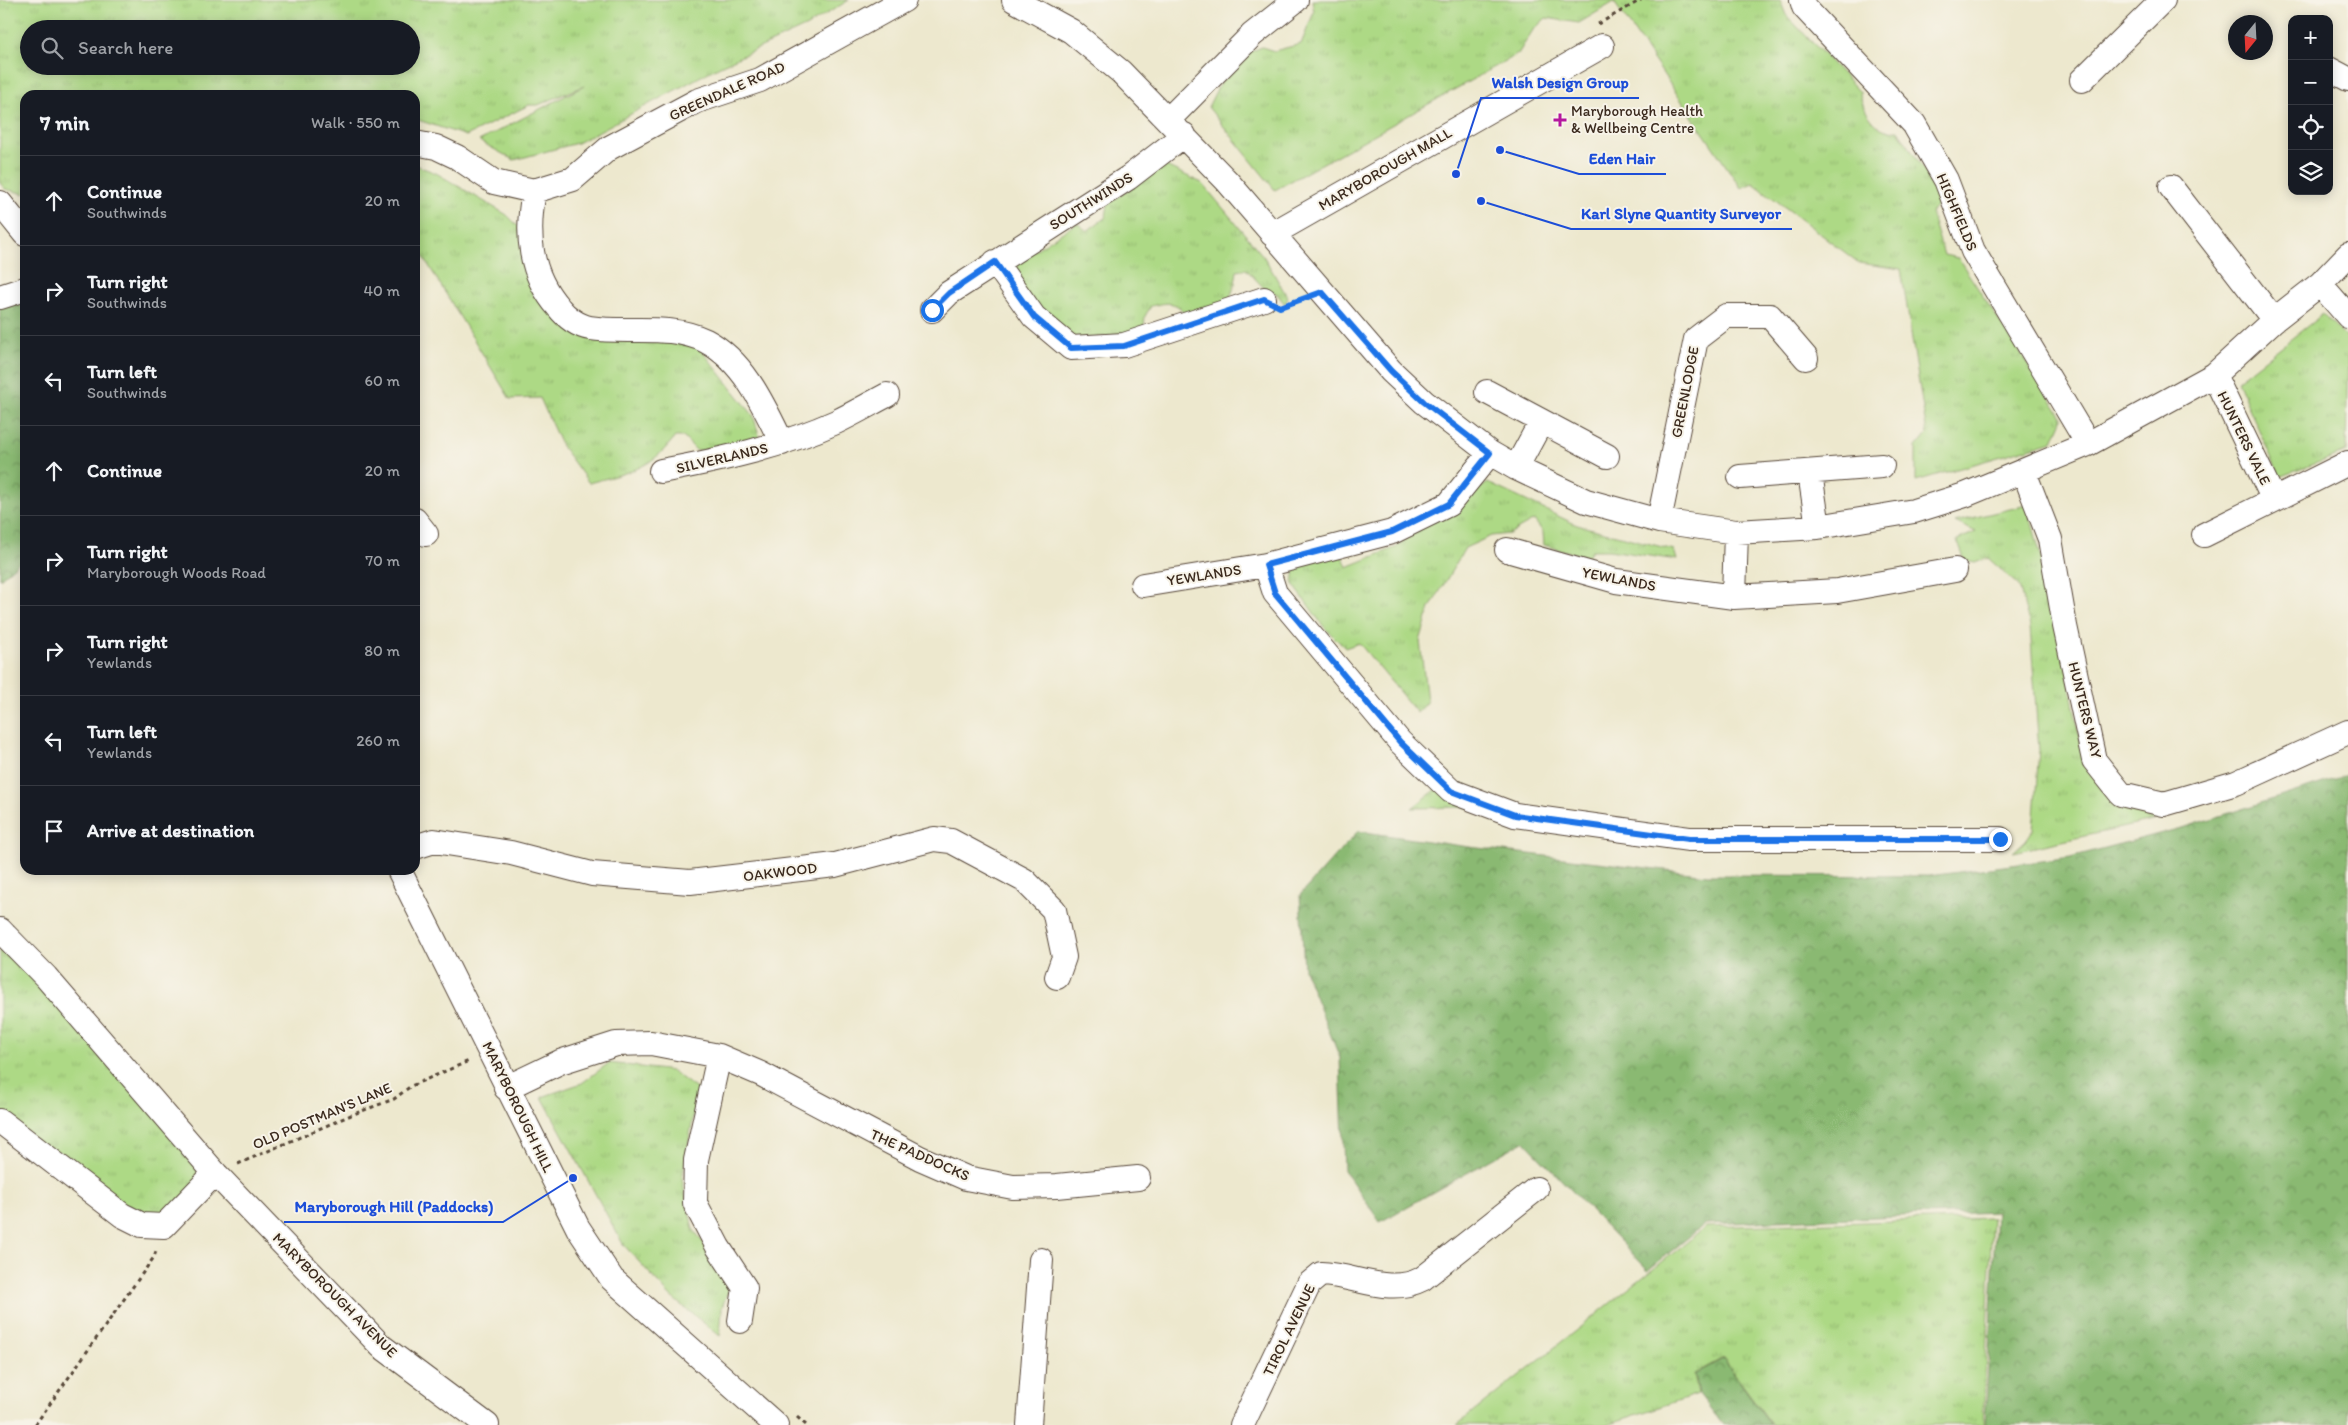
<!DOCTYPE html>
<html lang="en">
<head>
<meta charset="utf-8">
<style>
	:root { --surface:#171b24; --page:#242831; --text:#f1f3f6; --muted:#9ea1a6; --line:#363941 }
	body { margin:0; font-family:Itim,sans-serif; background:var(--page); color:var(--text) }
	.controls { position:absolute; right:15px; top:15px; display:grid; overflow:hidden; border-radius:10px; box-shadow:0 2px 12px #0003 }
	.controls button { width:45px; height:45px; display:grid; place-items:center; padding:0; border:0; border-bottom:1px solid var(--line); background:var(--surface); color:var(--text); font:25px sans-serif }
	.compass { position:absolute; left:2228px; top:15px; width:45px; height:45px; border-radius:50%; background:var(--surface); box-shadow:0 2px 12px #0003; rotate:198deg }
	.stop { position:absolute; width:15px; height:15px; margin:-11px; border:4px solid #1a73e8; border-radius:50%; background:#fff }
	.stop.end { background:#1a73e8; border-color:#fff; box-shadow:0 1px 5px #0008 }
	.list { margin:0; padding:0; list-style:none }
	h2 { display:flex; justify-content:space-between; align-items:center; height:65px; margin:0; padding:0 20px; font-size:21px }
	h2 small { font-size:16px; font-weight:400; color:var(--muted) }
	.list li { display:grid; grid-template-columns:32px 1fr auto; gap:15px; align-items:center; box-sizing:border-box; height:90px; padding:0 20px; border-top:1px solid var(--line) }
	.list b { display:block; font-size:19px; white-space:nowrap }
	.list p { margin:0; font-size:16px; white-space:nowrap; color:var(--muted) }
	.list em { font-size:16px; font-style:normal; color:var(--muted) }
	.icon { flex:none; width:28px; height:28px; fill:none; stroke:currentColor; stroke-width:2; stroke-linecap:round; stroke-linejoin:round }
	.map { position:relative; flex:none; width:2348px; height:1425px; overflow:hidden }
	.search { position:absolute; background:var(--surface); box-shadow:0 2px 12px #0003; left:20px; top:20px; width:400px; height:55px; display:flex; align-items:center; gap:12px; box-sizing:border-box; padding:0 18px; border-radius:28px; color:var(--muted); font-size:19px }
	.panel { position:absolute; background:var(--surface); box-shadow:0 2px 12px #0003; left:20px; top:90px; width:400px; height:785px; border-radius:15px }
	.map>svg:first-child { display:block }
	.grass { fill:url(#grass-tufts); stroke:#748252; fill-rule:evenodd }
	.forest { fill:url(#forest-crowns); stroke:#627248 }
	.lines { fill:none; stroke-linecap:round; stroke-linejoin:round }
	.minor-casing { stroke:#564638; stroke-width:26 }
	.path { stroke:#564638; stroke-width:3; stroke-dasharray:4 4; stroke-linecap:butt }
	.minor { stroke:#fff; stroke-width:24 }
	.route { stroke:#1a73e8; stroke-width:6 }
	.poi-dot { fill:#b5179e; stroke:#f7f3e8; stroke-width:2 }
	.labels { text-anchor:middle; stroke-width:4; stroke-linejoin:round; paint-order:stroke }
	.street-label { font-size:15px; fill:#3b2a1e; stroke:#f7f3e8 }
	.poi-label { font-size:15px; fill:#3b2a1e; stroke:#f7f3e8; text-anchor:start }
	.leader { fill:none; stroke:#1d4ed8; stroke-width:2 }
	.callout-dot { fill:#1d4ed8; stroke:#f7f3e8; stroke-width:2 }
	.callout-label { font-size:16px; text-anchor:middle; font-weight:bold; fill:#1d4ed8; stroke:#f7f3e8; stroke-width:4; stroke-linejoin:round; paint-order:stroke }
</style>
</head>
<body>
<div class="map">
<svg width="2348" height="1425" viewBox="0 0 2348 1425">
	<defs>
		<pattern id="grass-tufts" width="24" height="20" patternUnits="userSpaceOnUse" patternTransform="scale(1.25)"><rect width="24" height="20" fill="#add985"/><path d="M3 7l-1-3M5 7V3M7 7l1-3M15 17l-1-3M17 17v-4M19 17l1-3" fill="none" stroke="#96ba72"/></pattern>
		<pattern id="forest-crowns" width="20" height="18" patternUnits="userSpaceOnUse" patternTransform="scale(1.25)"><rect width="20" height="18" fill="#8ab972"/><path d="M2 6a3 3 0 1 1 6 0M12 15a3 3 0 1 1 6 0" fill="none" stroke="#72975d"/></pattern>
	</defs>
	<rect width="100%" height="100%" fill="#f7f3e8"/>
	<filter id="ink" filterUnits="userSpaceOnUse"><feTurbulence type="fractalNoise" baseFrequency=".02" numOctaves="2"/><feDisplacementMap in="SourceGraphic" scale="10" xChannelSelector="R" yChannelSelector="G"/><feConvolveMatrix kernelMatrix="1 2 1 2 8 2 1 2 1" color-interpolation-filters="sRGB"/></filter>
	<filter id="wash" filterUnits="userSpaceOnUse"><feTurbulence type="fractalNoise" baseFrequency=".0096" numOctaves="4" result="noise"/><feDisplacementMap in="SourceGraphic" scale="20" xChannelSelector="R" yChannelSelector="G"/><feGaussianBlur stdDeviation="1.12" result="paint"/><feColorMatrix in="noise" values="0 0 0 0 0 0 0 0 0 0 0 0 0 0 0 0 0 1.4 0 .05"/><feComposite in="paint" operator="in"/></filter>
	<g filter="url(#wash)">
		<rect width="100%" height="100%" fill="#ede8ce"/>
		<path class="grass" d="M0,0H849L807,26L720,66L577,143L514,160L479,141L584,86L538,105H529L466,136L415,119V95H25V194L5,189L0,183ZM29,29H411V66H29Z
			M1312,0H1780L1786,15L1860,92C1860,104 1872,126 1886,130C1889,131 1894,130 1898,130L1942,198L1931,213L1944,255L1958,258L2063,418L2053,441L1916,481V447L1927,434L1901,269L1859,263L1753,183L1741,188L1614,2L1579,23L1546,18L1533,30L1518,54L1275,190L1208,107L1218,87L1244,54L1262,47L1274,51L1301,44L1314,12Z
			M415,165L436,173L507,215L518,226L530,282L555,317L700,348L753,415L760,438L697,451L683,437H675C649,471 628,472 589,483L561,445L540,398L510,399L415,243Z
			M1164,165L1202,183L1264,257L1288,298L1285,304L1277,294L1264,288L1246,269L1237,271L1235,284L1229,301L1198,314L1184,312C1174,300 1165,303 1151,306L1145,316L1144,327L1124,336L1071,338L1025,295L1013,271L1018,261L1077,223L1087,231L1106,217L1108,204Z
			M2323,314L2348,339L2346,452L2280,477L2237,381Z
			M1488,483L1577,525L1674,550L1677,560L1609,550H1592L1587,557L1544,545L1543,532L1534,520L1509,534L1491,536L1465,548L1430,608L1420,641L1427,701L1417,713L1359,643L1345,648L1324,627L1293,584L1295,568L1323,555L1343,557L1347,567L1397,547L1414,530Z
			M2027,505L2055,607L2084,760L2105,794L2162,815L2200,803L2152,821L2013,852L2026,840L2033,830L2039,750L2030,626L2019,586L1988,558L1975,563L1965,561L1957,540L1976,532L1955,522Z
			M1437,789L1475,807L1412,808Z
			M0,931L215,1173L164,1226L142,1225L0,1120Z
			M609,1063L672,1071L698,1090L682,1179L693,1229L717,1261L729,1289L722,1307L720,1336L670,1296L623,1244L542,1097L582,1083Z
			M1992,1218L1983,1425H1772L1723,1358L1694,1374L1698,1394L1605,1425H1457L1706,1227Z"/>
		<path class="forest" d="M25,301V557L0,579V302Z
			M2348,775V1425H1985L1996,1212L1705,1224L1648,1270L1524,1141L1380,1222L1344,1170L1340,1058L1304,969L1300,895L1358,831L1469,847L1708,875L1929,876L2071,857L2189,826Z
			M1723,1359L1771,1425H1723L1699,1394L1695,1374Z"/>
	</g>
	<g filter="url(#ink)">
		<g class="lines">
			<g class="minor-casing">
				<path id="minor" d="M1014,0L1071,31L1121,72L1227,181L1391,371L1424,402L1490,453L1516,468L1586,501L1659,521L1736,532L1818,527L1914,511L1965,495L2088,444L2214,375L2274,320L2320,284L2348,255
					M1802,0L1804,7L1914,124L1946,180L1973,251L2088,444
					M2329,69L2348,79
					M2082,80L2163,0
					M1169,119L1252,35L1296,0
					M415,143L436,147L457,157L494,182L534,191L573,179L609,148L697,101L760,80L904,0
					M2171,187L2274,320
					M534,191C526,234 529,274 559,308C566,317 578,326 590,328C628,334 670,323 706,341C744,361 764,406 782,443
					M0,203L25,234
					M1272,234L1602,46
					M995,262L1034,317L1071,348L1124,345L1264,299
					M2320,284L2348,316
					M0,297L25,289
					M932,310L949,293L1128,178L1184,135
					M2214,375L2274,500
					M1487,392L1607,456
					M1516,468L1541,422
					M661,471C721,460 780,447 836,422C853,414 870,404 887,395
					M2024,472L2050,539L2065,626L2094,760L2121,794L2164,804L2236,783L2348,732
					M1810,473L1818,527
					M1740,477L1882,466
					M415,520L426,534
					M1659,521L1696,339L1726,316H1770L1806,358
					M2204,535L2348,463
					M1507,550L1616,581L1734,597L1837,591L1955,570
					M1266,565L1275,593L1400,742L1451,791L1515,815L1689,839H2000
					M1143,585L1266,565L1392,532L1449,504L1490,453
					M1734,597L1736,532
					M415,847L434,841L511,853L592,874L690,882L835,865L934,839L951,841L1024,880L1054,910L1064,957L1057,977
					M399,870L578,1228L612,1279L776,1425
					M0,930L46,977L215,1173L381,1346L487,1425
					M719,1056L696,1160L695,1203L718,1247L745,1288L740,1321
					M506,1088L560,1062L616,1044L651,1043L719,1056L761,1074L920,1158L966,1178L1013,1187L1057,1186L1138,1178
					M0,1121L122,1215L142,1225L164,1226L215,1173
					M1029,1425L1041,1260
					M1242,1425L1309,1284L1321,1274C1355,1275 1389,1296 1422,1279L1536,1189"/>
			</g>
			<path class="path" d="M1598,24L1641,0
				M1285,305L1300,300
				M238,1164L351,1115L394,1099L411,1086L469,1061
				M797,1417L806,1425
				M35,1425L154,1257L157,1248"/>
			<use href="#minor" class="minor"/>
		</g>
	</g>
	<g class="lines" filter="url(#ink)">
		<path class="route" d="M932,310L949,293L995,262L1034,317L1071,348L1124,346L1264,299L1280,307L1322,292L1391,371L1424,402L1490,453L1449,504L1392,532L1266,565L1275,593L1400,742L1451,791L1515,815L1689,839H2000"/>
	</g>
	<path class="poi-dot" d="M1557.5 112.5h5v5h5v5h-5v5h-5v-5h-5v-5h5z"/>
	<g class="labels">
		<g class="street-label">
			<text transform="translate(727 91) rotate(-24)" y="5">GREENDALE ROAD</text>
			<text transform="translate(1385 169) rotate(-30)" y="5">MARYBOROUGH MALL</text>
			<text transform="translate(1091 201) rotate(-32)" y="5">SOUTHWINDS</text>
			<text transform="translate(1957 212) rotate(67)" y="5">HIGHFIELDS</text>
			<text transform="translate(1685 392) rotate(-79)" y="5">GREENLODGE</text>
			<text transform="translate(2244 438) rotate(64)" y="5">HUNTERS VALE</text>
			<text transform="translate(722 458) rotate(-13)" y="5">SILVERLANDS</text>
			<text transform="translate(1204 575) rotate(-9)" y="5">YEWLANDS</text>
			<text transform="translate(1619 579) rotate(11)" y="5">YEWLANDS</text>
			<text transform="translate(2085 710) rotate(76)" y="5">HUNTERS WAY</text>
			<text transform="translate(780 872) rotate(-7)" y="5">OAKWOOD</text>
			<text transform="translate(518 1107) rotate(64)" y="5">MARYBOROUGH HILL</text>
			<text transform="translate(322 1116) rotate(-23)" y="5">OLD POSTMAN'S LANE</text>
			<text transform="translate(920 1155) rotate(24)" y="5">THE PADDOCKS</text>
			<text transform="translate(335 1295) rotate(45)" y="5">MARYBOROUGH AVENUE</text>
			<text transform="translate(1289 1330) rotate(-64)" y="5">TIROL AVENUE</text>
		</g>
		<g class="poi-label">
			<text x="1571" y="116">Maryborough Health<tspan x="1571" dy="17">&amp; Wellbeing Centre</tspan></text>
		</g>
	</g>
	<path class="leader" d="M1456 174L1481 98H1639M1500 150L1579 174H1666M1481 201L1571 229H1792M573 1178L503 1222H284"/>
	<g class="callout-dot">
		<circle cx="1456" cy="174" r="5"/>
		<circle cx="1500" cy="150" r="5"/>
		<circle cx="1481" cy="201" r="5"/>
		<circle cx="573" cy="1178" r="5"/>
	</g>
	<g class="callout-label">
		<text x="1560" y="88">Walsh Design Group</text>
		<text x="1622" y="164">Eden Hair</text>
		<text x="1681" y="219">Karl Slyne Quantity Surveyor</text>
		<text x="394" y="1212">Maryborough Hill (Paddocks)</text>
	</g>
</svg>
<div class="controls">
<button>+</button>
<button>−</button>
<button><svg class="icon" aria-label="locate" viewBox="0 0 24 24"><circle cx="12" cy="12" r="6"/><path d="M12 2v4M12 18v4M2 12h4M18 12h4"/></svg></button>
<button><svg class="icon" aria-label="layers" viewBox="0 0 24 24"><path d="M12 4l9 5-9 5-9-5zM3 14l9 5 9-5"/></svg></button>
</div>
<svg class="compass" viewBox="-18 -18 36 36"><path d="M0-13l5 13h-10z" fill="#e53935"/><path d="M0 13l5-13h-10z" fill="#9ea1a6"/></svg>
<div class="stop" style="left:932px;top:310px"></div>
<div class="stop end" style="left:2000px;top:839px"></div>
<div class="search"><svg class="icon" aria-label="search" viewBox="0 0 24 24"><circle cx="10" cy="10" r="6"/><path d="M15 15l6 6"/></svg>Search here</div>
<section class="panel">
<h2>7 min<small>Walk · 550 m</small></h2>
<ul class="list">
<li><svg class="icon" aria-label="ahead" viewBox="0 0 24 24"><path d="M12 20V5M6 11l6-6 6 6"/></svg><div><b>Continue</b><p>Southwinds</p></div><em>20 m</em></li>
<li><svg class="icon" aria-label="right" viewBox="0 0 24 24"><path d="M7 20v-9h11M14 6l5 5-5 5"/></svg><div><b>Turn right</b><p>Southwinds</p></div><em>40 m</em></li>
<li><svg class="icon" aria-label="left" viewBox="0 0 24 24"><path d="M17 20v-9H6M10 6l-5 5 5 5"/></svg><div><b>Turn left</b><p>Southwinds</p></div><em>60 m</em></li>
<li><svg class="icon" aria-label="ahead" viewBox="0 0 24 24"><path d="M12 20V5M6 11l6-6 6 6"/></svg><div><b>Continue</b></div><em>20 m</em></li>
<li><svg class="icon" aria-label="right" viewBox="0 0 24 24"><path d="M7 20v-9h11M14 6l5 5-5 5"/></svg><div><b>Turn right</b><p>Maryborough Woods Road</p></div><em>70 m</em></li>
<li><svg class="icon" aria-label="right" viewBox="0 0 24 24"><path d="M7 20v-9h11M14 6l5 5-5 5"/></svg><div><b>Turn right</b><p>Yewlands</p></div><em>80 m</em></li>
<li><svg class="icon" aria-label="left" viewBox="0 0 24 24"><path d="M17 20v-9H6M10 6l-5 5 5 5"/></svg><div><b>Turn left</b><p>Yewlands</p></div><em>260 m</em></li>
<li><svg class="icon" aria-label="arrive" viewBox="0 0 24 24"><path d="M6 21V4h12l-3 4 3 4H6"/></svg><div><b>Arrive at destination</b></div></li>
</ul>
</section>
</div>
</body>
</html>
